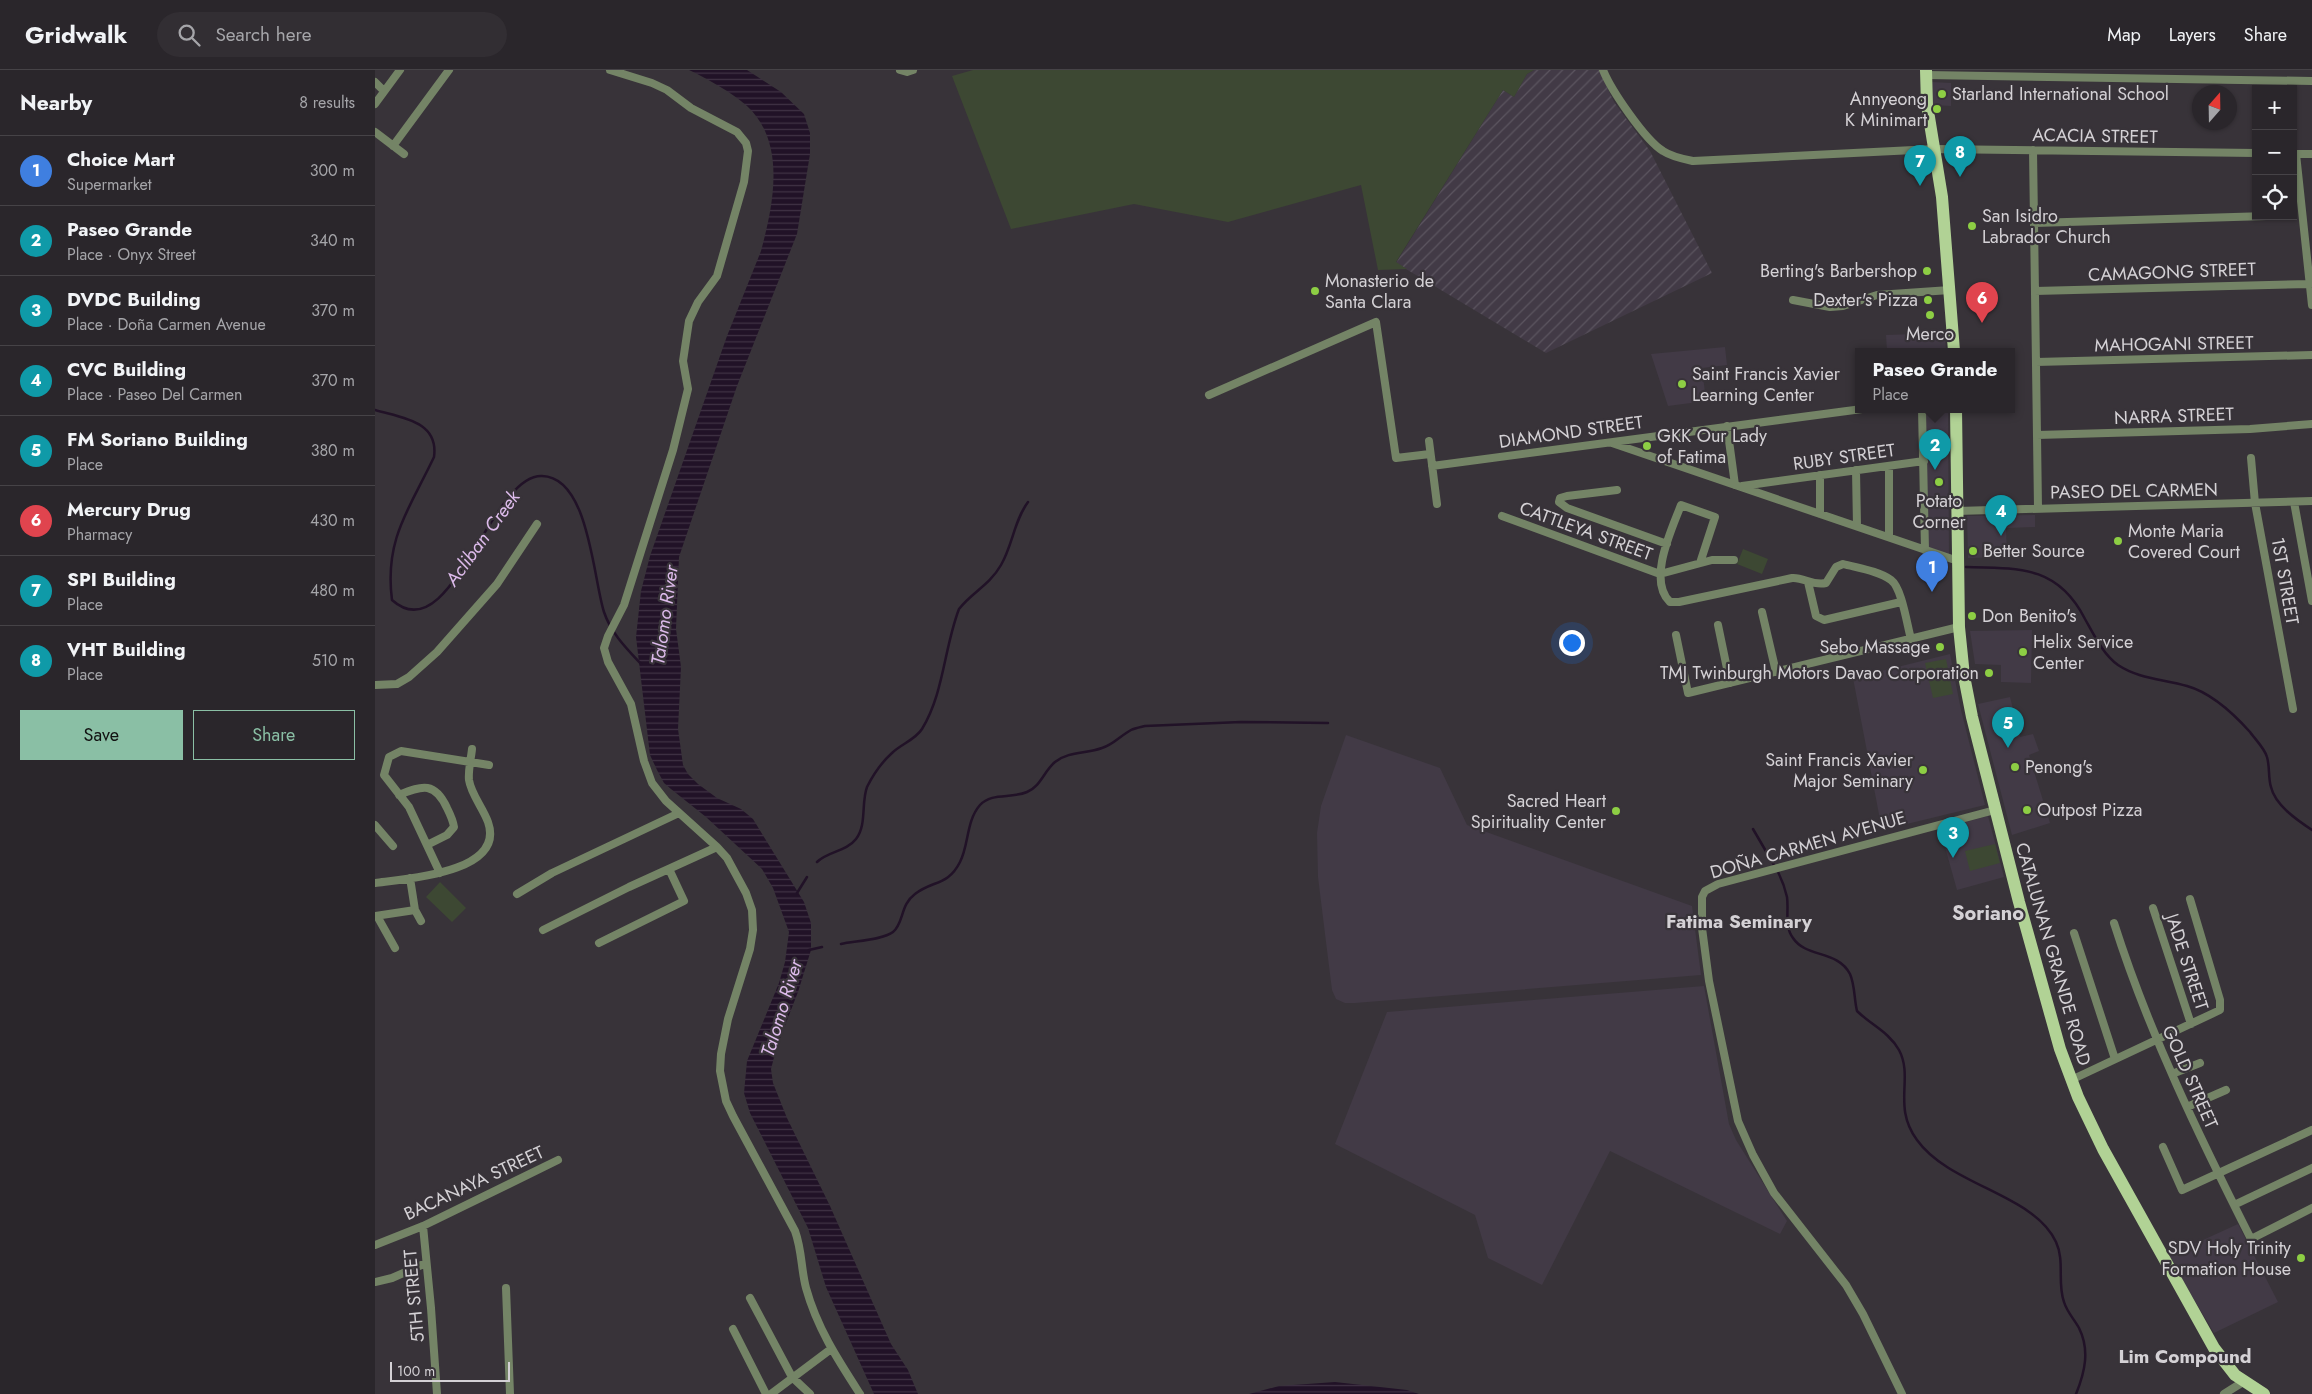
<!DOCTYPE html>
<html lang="en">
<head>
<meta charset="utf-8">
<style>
	:root { --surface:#2a262b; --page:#322e33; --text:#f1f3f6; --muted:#a5a5a9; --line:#464347; --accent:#8abfa5 }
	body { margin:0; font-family:Jost,sans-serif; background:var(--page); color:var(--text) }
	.controls { position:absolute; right:15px; top:15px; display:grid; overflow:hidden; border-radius:0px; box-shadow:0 1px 4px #0004 }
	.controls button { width:45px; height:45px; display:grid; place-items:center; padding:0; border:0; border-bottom:1px solid var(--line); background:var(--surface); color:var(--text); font:25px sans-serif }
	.compass { position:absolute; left:1817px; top:15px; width:45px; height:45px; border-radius:50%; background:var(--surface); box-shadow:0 1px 4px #0004; rotate:20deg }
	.scale { position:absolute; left:15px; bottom:12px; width:120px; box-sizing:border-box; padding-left:5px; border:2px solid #d4d1d5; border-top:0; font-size:14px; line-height:18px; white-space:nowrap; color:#d4d1d5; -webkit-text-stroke:4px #383339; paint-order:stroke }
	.you { position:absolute; left:1196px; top:572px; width:18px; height:18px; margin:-12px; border:4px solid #fff; border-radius:50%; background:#1a73e8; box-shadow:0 0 0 8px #1a73e833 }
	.badge { display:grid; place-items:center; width:32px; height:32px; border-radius:50%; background:var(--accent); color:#fff; font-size:16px; font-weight:700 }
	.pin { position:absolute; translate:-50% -41px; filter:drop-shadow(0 1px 2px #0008) }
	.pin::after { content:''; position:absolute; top:26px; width:18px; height:15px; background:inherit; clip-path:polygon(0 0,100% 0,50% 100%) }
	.popup { position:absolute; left:1480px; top:278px; width:160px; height:65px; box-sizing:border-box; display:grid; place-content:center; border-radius:0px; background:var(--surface); filter:drop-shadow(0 1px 4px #0005); font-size:16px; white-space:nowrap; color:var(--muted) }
	.popup b { font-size:19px; color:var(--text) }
	.popup::after { content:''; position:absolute; left:50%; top:100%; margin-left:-10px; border:10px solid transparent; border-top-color:var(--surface) }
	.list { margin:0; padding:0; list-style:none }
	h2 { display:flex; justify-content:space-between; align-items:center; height:65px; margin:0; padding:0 20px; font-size:21px }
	h2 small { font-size:16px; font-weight:400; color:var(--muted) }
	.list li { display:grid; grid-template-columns:32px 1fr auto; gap:15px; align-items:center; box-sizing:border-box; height:70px; padding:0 20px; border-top:1px solid var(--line) }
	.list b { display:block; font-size:19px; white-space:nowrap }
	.list p { margin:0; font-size:16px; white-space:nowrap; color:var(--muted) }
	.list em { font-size:16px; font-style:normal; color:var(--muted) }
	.actions { display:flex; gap:10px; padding:15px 20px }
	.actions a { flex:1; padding:11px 0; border:1px solid var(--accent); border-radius:0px; text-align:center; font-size:18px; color:var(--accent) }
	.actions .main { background:var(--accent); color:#111 }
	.icon { flex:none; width:28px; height:28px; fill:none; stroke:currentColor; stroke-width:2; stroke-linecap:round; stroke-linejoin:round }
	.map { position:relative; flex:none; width:1937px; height:1324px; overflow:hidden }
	header { display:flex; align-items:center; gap:30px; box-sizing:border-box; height:70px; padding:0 25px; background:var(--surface); border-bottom:1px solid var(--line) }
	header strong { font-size:24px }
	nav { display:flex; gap:28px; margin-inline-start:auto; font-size:18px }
	.search { width:350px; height:45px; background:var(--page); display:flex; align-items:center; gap:12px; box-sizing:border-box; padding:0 18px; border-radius:28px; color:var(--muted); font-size:19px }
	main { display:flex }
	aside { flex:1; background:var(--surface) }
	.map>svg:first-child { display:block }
	.built { fill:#423a46 }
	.industrial { fill:url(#industrial-furrows) }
	.grass { fill:#3d4833 }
	.water { fill:url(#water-rules) }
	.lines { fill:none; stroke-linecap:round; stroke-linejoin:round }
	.stream { stroke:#211227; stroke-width:2.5 }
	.minor { stroke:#748466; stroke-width:8 }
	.primary { stroke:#b1d295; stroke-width:12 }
	.poi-dot { fill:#8dce44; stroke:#383339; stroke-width:2 }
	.labels { text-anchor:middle; stroke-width:4.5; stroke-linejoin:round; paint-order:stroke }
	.poi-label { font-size:18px; fill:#d4d1d5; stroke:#383339; text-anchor:start }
	.street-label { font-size:18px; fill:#d4d1d5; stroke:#383339 }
	.water-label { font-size:19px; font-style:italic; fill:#ddbbeb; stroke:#383339 }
	.neighbourhood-label { font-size:19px; font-weight:bold; fill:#d4d1d5; stroke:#383339 }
	.quarter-label { font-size:20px; font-weight:bold; fill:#d4d1d5; stroke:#383339 }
</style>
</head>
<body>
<header>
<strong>Gridwalk</strong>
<div class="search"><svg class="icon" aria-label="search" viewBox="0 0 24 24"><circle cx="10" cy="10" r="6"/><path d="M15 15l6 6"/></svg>Search here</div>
<nav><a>Map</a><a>Layers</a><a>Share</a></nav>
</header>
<main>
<aside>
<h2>Nearby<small>8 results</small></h2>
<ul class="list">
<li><span class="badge" style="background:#3f7fe0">1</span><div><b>Choice Mart</b><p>Supermarket</p></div><em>300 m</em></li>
<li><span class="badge" style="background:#0f9aa8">2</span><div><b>Paseo Grande</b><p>Place · Onyx Street</p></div><em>340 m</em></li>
<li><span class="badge" style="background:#0f9aa8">3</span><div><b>DVDC Building</b><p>Place · Doña Carmen Avenue</p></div><em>370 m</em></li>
<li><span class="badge" style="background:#0f9aa8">4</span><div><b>CVC Building</b><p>Place · Paseo Del Carmen</p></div><em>370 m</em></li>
<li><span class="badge" style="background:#0f9aa8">5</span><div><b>FM Soriano Building</b><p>Place</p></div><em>380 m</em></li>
<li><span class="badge" style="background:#e0444e">6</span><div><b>Mercury Drug</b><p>Pharmacy</p></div><em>430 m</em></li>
<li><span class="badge" style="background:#0f9aa8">7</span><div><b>SPI Building</b><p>Place</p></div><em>480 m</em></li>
<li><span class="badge" style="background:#0f9aa8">8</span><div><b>VHT Building</b><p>Place</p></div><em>510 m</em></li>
</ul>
<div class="actions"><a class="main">Save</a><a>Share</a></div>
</aside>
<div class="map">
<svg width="1937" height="1324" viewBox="0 0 1937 1324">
	<defs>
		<pattern id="industrial-furrows" width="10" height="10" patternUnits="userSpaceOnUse" patternTransform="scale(1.25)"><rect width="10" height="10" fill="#423a46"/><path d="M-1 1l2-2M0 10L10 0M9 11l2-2" fill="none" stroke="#5c5560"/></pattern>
		<pattern id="water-rules" width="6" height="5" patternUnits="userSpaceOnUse" patternTransform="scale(1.25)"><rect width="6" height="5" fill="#211227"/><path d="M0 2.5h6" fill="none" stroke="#403345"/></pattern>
	</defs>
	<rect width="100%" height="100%" fill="#383339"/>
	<path class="built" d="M1557,12L1576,13V36L1558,35Z
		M1570,263L1571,281H1512L1511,265Z
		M1350,277L1352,295L1327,298L1331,331L1293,336L1276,284Z
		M1551,339H1573L1574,485L1553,477Z
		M1660,445V457L1631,458L1632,487L1593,488L1592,446Z
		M1657,560L1656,613L1626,612V595L1600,594L1595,561Z
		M1575,584L1586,640L1610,735L1507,760L1478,608Z
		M1635,627L1645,667L1658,664L1664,681L1654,685L1675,753L1637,765L1603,634Z
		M971,665L1065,698L1092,755L1317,836L1326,905L980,933H970L961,929L957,920L952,880L943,807L942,763L946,736Z
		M1613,746L1629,807L1582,820L1565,759Z
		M1329,916L1354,1054L1361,1070L1412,1151L1405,1164L1235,1081L1167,1215L1113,1188L1100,1145L960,1074L1012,942Z
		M1863,1154L1903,1232L1839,1263L1793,1186Z"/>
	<path class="industrial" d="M1159,0H1224L1239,32L1275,81L1337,203L1171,283L1021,193L1128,20L1139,27L1152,4Z"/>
	<path class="grass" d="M598,0H1159L1152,4L1139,27L1128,20L1021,192L1032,199L1003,200L986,115L853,152L759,134L636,159L577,6Z
		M1368,479L1393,489L1387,504L1362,494Z
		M1571,589L1578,624L1558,628L1550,593Z
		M1620,774L1625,793L1595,801L1590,781Z
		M65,812L91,838L77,852L51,827Z"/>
	<path class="water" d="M314,0H372L406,22L429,44L435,63V84L422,164L362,316L304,487L301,559L306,597L303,659L308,695L313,704L323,714L342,728L366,739L378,749L429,832L436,853V880L423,922L402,976L396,999L398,1013L412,1048L455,1136L516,1274L533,1300L543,1324H499L451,1217L433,1158L375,1043L369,1023L372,991L404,913L410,892L414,862L398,818L387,799L331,747L296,719L289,713L282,700L275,685L261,567L266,521L275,486L352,266L386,181C398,136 412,73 372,36C356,22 333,9 314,0Z
		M960,1312L1032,1320L1044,1324H874L904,1316Z"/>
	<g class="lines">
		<path class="stream" d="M0,340C27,348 64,351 59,387C35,438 9,469 17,530C76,583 115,404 167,406C214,407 218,508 229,542C236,563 251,578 266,594
			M1591,497C1645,498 1683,496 1710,549C1719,565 1728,584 1743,595C1764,609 1788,609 1812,616C1837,623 1858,643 1875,662C1880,669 1890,679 1892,687C1895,697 1893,708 1896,717C1900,735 1922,750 1937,760
			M1378,759L1399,795
			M442,792C453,781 471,782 481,769C492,755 486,733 492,717C498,705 507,692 517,683C526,674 540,670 547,659C569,623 569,578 584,539C597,522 614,516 626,495C638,474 639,451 653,432
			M1403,802C1407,810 1410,818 1412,827C1414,841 1409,856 1418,868C1431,888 1463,880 1475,904C1480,915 1479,929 1482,941C1496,955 1514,962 1524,980C1539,1008 1517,1036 1542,1070C1575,1116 1659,1124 1681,1172C1690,1191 1682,1213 1689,1232C1692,1242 1699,1249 1704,1258C1715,1280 1710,1302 1701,1324
			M422,823L432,807
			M466,874C479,871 508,870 518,862C529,853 525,835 540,824C558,810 573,816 585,792C594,775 591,751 605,735C617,722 636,729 652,722C666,716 669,701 680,692C694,681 711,684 727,678C738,675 745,666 756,660C760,658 766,657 770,656L866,652L953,653
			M434,880L447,877"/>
		<path class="minor" d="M235,0L277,13L292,20L316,38L362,62L371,73L373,81L369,112L342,206L323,232L314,251L308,291L313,319L298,380L249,535L233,566L229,578L233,592L256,634L269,691L277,713L291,731L342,777L352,788L371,823L377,840L378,860L375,879L353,949L346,984L345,1001L351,1031L358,1046L420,1161C427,1180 426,1199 431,1218C442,1258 463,1290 485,1324
			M525,0L532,2L538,0
			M1228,0C1236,20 1270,70 1288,81C1297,87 1308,89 1318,91L1559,79L1881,83
			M1551,5L1937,11
			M0,12L9,21
			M0,34L25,0
			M0,62L29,84
			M18,76L74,0
			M1658,80L1663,438
			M1918,84H1937
			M1921,84L1937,235
			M1659,153L1892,146
			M1660,221L1935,214
			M1418,230L1455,237L1468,236L1502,225L1575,220
			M1661,292L1937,285
			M834,325L1001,252L1021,388L1055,384
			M1547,339L1550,480
			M1352,356L1360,415
			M1662,365L1875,359L1937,354
			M1054,371L1062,434
			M1237,373L1583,491
			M1876,388L1880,433L1918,639
			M1057,396L1487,339
			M1481,400L1482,456
			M1445,405V444
			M1367,416L1549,391
			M1242,420L1192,426L1185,428L1184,432L1192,438L1292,474
			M1919,432L1937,531
			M1582,441L1937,431
			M1127,446L1285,504L1337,490H1359
			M1514,467V396
			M1325,493L1340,447L1306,435C1297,459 1272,510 1295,532H1304L1417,508C1429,507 1437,516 1451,513L1461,497L1468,494C1483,498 1504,501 1516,510C1527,518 1532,555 1536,569
			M1433,512L1441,546L1449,550L1526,532
			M1387,542L1401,602
			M1343,555L1355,613
			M1301,565L1313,623L1584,557
			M0,615L22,614L34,607L62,582L122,514L162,454
			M24,725C48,715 60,712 72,738C75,744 78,750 79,757L72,765L52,775
			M0,755L18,776
			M65,803L34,737L9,705L14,687L26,681L114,695
			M35,808L40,840L46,851
			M0,813C30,809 131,803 113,752C108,738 96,724 94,710C93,700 96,689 97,679
			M142,824L177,803L304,743
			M1778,838L1816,954
			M0,846L40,840
			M2,846L20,878
			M1739,853C1774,963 1824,1066 1876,1169L1937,1138
			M168,860L254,817L342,777
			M1699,863L1740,989
			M224,873L309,831L294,799
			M1797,1004L1825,993
			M1696,1010L1845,940V930L1815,829
			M1812,1037L1851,1020
			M1788,1077L1807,1120L1937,1060
			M1859,1135L1937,1098
			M48,1156L56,1238L62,1324
			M0,1175L48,1156L183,1090
			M0,1212L17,1208L51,1193
			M131,1218L135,1324
			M375,1228L417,1307L435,1324
			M358,1259L391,1324
			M396,1324L456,1279
			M1527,1324L1488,1244L1471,1215L1399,1123L1378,1085L1363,1051L1334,911L1327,858V827L1330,821L1343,814L1620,740
			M1849,1324L1868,1312"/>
		<path class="primary" d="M1551,0L1552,35L1567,127L1579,281
			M1581,339L1584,557L1589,606L1597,647L1644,832L1685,979L1703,1027L1728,1079L1839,1278L1860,1305L1889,1324"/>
	</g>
	<g class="poi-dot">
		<circle cx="1567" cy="24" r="5"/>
		<circle cx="1562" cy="39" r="5"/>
		<circle cx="1597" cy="156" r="5"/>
		<circle cx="1552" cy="201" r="5"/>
		<circle cx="940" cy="221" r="5"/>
		<circle cx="1553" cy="230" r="5"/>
		<circle cx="1555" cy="245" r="5"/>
		<circle cx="1307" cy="314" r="5"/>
		<circle cx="1272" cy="376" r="5"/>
		<circle cx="1564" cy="412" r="5"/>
		<circle cx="1743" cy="471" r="5"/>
		<circle cx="1598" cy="481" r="5"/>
		<circle cx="1597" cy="546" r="5"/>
		<circle cx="1565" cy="577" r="5"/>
		<circle cx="1648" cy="582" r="5"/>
		<circle cx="1614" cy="603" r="5"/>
		<circle cx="1640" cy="697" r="5"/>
		<circle cx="1548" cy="700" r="5"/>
		<circle cx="1652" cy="740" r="5"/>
		<circle cx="1241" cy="741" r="5"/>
		<circle cx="1926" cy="1188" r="5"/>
	</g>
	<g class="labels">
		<g class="poi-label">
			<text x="1577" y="30">Starland International School</text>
			<text x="1552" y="35" text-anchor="end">Annyeong<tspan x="1552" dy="21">K Minimart</tspan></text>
			<text x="1607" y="152">San Isidro<tspan x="1607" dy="21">Labrador Church</tspan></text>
			<text x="1542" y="207" text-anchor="end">Berting's Barbershop</text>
			<text x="950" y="217">Monasterio de<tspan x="950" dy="21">Santa Clara</tspan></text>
			<text x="1543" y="236" text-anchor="end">Dexter's Pizza</text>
			<text x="1555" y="270" text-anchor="middle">Merco</text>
			<text x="1317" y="310">Saint Francis Xavier<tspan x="1317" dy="21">Learning Center</tspan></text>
			<text x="1282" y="372">GKK Our Lady<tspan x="1282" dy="21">of Fatima</tspan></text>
			<text x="1564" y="437" text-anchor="middle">Potato<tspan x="1564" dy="21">Corner</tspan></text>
			<text x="1753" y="467">Monte Maria<tspan x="1753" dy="21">Covered Court</tspan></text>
			<text x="1608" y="487">Better Source</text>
			<text x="1607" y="552">Don Benito's</text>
			<text x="1658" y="578">Helix Service<tspan x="1658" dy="21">Center</tspan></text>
			<text x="1555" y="583" text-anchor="end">Sebo Massage</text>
			<text x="1604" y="609" text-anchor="end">TMJ Twinburgh Motors Davao Corporation</text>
			<text x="1538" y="696" text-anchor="end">Saint Francis Xavier<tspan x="1538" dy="21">Major Seminary</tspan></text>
			<text x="1650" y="703">Penong's</text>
			<text x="1231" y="737" text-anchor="end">Sacred Heart<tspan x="1231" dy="21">Spirituality Center</tspan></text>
			<text x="1662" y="746">Outpost Pizza</text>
			<text x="1916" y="1184" text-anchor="end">SDV Holy Trinity<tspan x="1916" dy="21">Formation House</tspan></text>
		</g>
		<g class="street-label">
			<text transform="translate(1720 66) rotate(1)" y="6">ACACIA STREET</text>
			<text transform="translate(1797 202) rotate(-2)" y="6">CAMAGONG STREET</text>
			<text transform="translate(1799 274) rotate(-1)" y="6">MAHOGANI STREET</text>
			<text transform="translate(1799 346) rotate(-2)" y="6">NARRA STREET</text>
			<text transform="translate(1196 362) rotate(-8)" y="6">DIAMOND STREET</text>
			<text transform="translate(1469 387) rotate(-8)" y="6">RUBY STREET</text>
			<text transform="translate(1759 421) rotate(-1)" y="6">PASEO DEL CARMEN</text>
			<text transform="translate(1211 461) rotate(20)" y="6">CATTLEYA STREET</text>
			<text transform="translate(1910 511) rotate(80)" y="6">1ST STREET</text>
			<text transform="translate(1433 775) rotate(-16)" y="6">DOÑA CARMEN AVENUE</text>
			<text transform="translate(1678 884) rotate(74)" y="6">CATALUNAN GRANDE ROAD</text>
			<text transform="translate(1812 892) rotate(72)" y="6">JADE STREET</text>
			<text transform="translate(1815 1007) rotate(66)" y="6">GOLD STREET</text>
			<text transform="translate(99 1113) rotate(-25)" y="6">BACANAYA STREET</text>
			<text transform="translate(39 1226) rotate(-95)" y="6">5TH STREET</text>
		</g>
		<g class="water-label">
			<text transform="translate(107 468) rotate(-54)" y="7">Acliban Creek</text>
			<text transform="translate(289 545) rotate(-82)" y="7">Talomo River</text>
			<text transform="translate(406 938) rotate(-73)" y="7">Talomo River</text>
		</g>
		<g class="neighbourhood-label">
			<text x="1364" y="858">Fatima Seminary</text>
			<text x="1810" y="1293">Lim Compound</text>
		</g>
		<g class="quarter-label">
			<text x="1613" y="850">Soriano</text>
		</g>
	</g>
</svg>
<div class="controls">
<button>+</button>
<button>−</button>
<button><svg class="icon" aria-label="locate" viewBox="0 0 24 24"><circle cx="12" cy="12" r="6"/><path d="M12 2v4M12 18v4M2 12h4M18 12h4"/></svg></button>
</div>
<svg class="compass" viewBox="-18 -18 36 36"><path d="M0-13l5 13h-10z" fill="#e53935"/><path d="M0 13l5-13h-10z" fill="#a5a5a9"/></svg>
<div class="scale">100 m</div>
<div class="you"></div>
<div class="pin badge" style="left:1557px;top:522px;background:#3f7fe0">1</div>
<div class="pin badge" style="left:1560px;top:400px;background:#0f9aa8">2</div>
<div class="popup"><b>Paseo Grande</b>Place</div>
<div class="pin badge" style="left:1578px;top:788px;background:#0f9aa8">3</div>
<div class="pin badge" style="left:1626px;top:466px;background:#0f9aa8">4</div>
<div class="pin badge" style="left:1633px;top:678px;background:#0f9aa8">5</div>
<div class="pin badge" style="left:1607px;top:253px;background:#e0444e">6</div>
<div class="pin badge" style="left:1545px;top:116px;background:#0f9aa8">7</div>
<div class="pin badge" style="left:1585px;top:107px;background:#0f9aa8">8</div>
</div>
</main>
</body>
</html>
